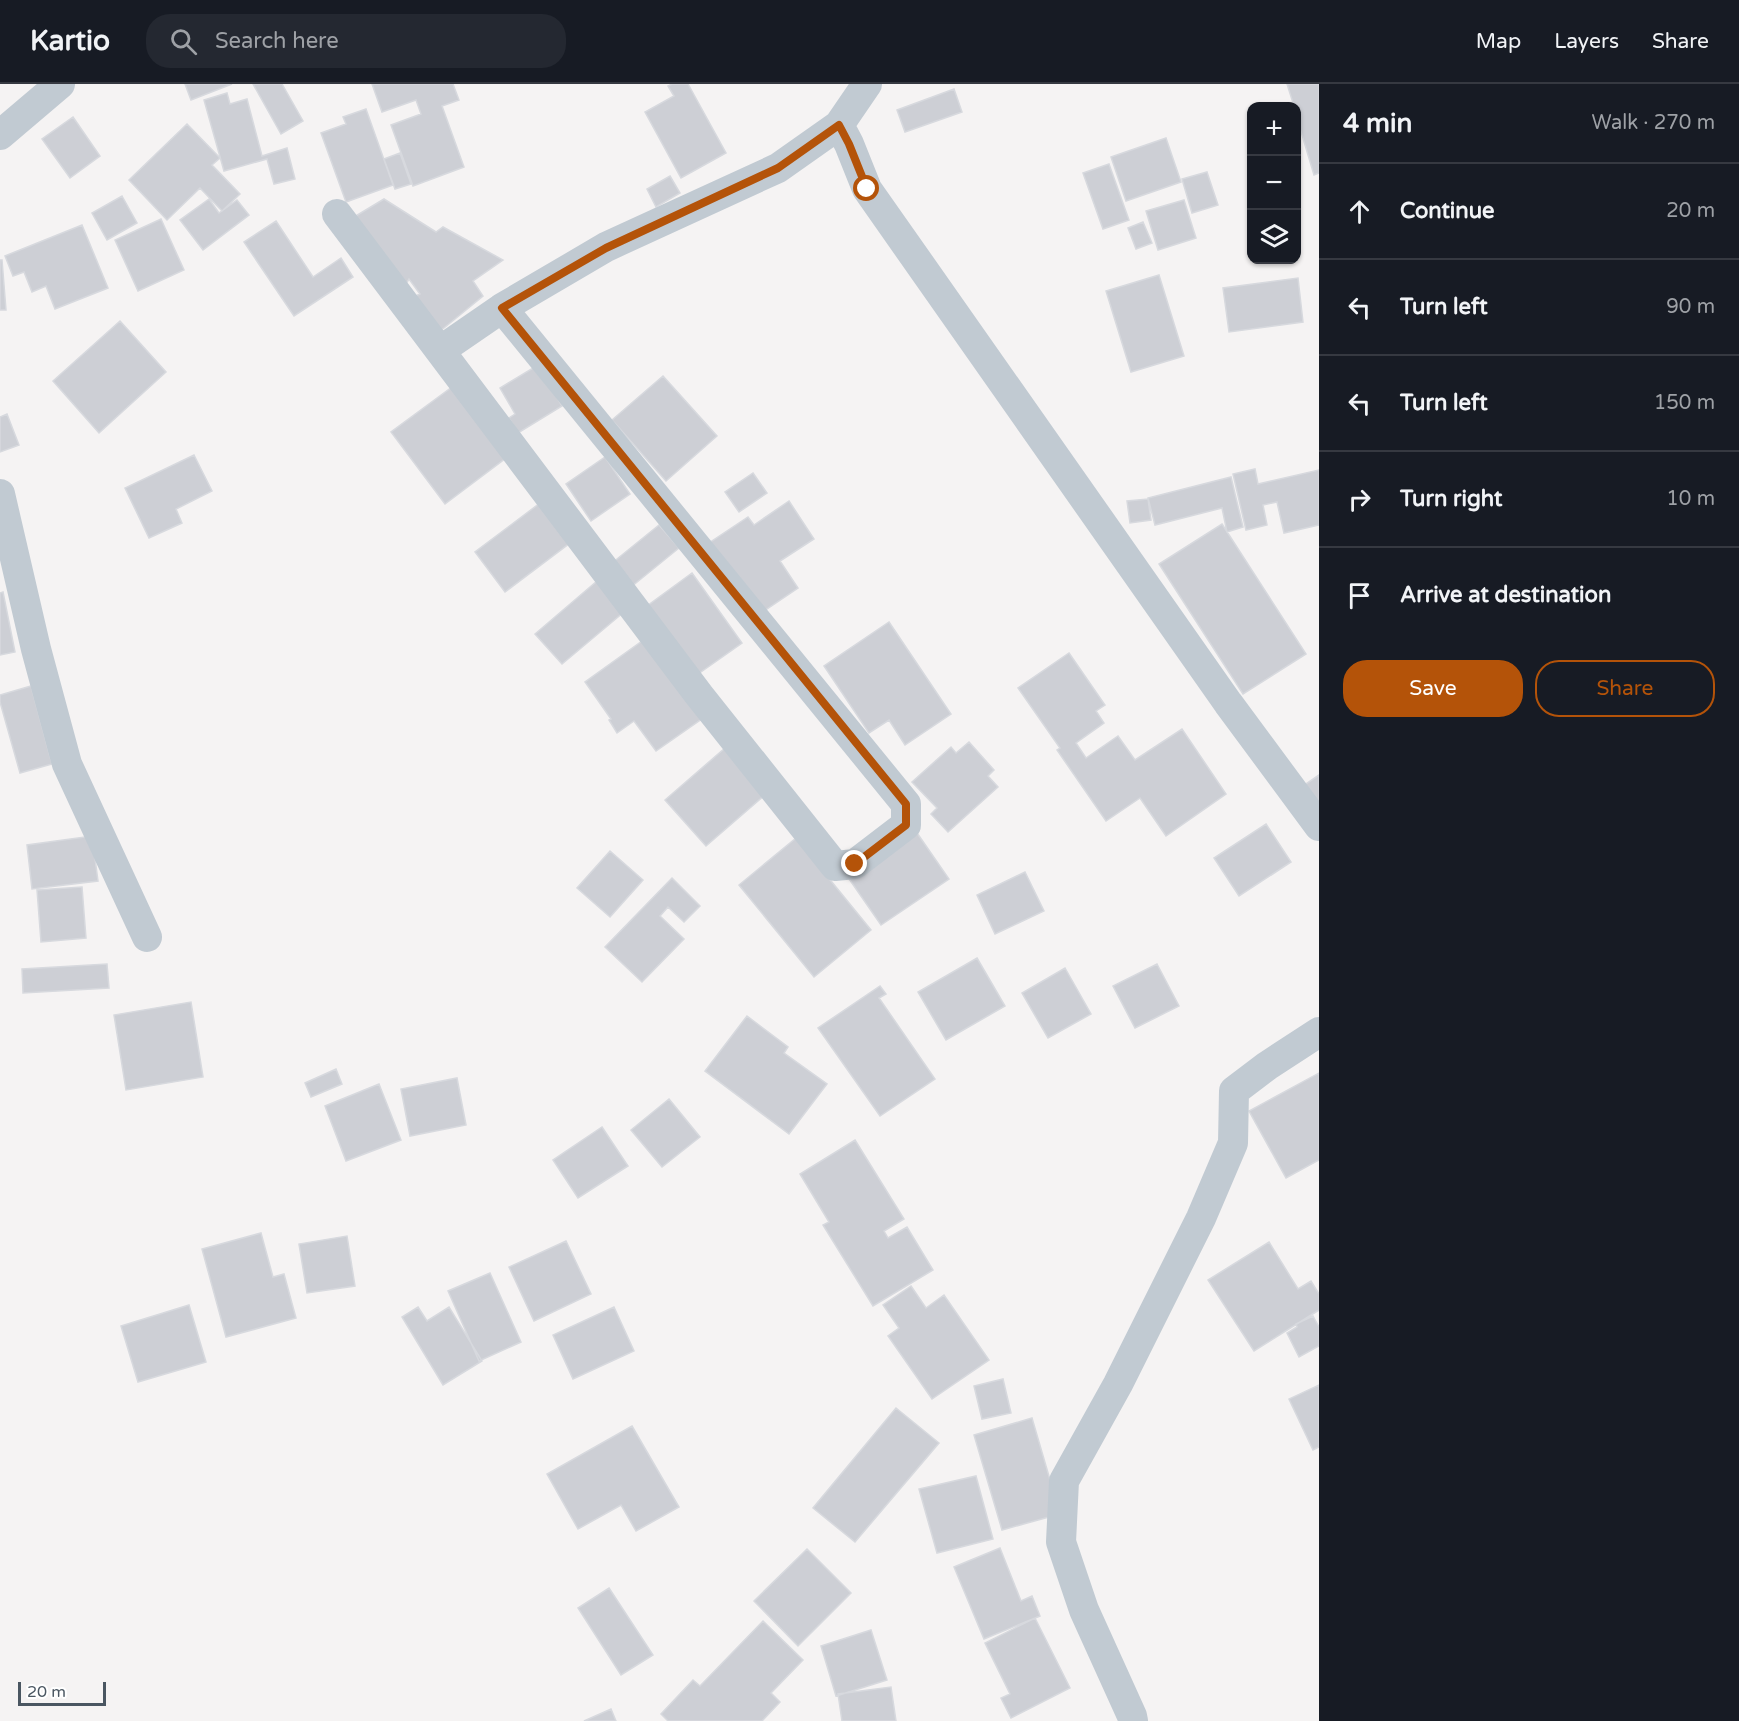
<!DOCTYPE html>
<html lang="en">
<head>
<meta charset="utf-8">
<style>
	:root { --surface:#171b24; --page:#242831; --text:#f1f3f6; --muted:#9ea1a6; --line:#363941; --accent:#b45309 }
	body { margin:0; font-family:"Varela Round",sans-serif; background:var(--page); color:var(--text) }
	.controls { position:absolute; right:18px; top:18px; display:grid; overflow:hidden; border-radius:12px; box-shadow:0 2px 4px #0004 }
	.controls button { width:54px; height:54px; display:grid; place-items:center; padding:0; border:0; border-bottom:2px solid var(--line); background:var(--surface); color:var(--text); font:30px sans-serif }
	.scale { position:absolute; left:18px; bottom:15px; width:88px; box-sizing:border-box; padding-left:6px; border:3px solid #4a5661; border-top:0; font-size:16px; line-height:21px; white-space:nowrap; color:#4a5661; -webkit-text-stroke:4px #fff; paint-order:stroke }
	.stop { position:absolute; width:18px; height:18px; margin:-14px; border:4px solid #b45309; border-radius:50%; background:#fff }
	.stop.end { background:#b45309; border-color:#fff; box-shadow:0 2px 6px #0008 }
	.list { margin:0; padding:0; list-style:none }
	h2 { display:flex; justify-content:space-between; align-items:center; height:78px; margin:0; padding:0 24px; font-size:26px }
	h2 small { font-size:20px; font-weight:400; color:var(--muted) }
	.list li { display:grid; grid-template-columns:39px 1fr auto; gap:18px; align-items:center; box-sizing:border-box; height:96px; padding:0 24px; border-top:2px solid var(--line) }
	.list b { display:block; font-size:22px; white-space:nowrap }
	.list em { font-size:20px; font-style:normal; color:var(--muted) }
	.actions { display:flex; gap:12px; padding:18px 24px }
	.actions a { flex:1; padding:14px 0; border:2px solid var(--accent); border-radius:24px; text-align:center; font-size:21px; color:var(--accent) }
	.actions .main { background:var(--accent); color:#fff }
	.icon { flex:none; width:33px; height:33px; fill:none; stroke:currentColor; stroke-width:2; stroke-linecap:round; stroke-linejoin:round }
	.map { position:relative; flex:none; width:1319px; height:1637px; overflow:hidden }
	header { display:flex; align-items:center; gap:36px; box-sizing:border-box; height:84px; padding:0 30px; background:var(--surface); border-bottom:2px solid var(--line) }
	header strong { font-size:28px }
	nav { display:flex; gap:33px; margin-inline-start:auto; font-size:21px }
	.search { width:420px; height:54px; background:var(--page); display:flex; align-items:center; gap:15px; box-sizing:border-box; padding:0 21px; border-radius:24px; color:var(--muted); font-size:22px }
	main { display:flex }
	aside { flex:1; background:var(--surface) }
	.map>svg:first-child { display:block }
	.building { fill:#cdcfd5; stroke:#d7d9de; stroke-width:1.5 }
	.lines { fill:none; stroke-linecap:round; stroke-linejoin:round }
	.street { stroke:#c1cad2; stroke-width:30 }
	.route { stroke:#b45309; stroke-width:8 }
</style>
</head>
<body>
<header>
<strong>Kartio</strong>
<div class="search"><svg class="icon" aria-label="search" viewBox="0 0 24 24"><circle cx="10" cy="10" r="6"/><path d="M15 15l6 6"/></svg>Search here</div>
<nav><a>Map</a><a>Layers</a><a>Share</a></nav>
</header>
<main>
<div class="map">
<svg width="1319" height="1637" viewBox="0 0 1319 1637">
	<rect width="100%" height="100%" fill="#f5f3f3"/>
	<path class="building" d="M185,0H232L191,16Z
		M253,0H282L303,37L281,50Z
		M372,0H453L459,16L442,22L464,83L413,102L391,41L421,30L416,16L382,28Z
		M672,0H688L726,69L681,94L645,28L674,12L668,2Z
		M1287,0H1319V89L1314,91L1296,31V22H1294Z
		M954,5L962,28L905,48L897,26Z
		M227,9L230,20L247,15L262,72L287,64L295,95L274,100L267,75L224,87L204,16Z
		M366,25L393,101L346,118L321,49L346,40L343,33Z
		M73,33L100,72L70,94L42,55Z
		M187,40L220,74L212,81L240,110L222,127L200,104L167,136L129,96Z
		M1166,54L1181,98L1126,117L1111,73Z
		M400,69L411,100L395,105L384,75Z
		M1109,80L1129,136L1103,145L1083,89Z
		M1207,88L1218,121L1192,129L1182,95Z
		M670,92L680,109L656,123L647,105Z
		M122,112L137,139L107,156L92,129Z
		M209,115L219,129L237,116L249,131L203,166L180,136Z
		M384,115L436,148L443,143L503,176L473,197L483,212L439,248L413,213L420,210L409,195L402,206L354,133Z
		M1184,116L1196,154L1158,166L1146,127Z
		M161,135L184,186L138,207L115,156Z
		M276,137L313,193L341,174L353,193L294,232L244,158Z
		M1143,138L1152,159L1136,165L1128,144Z
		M82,141L108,204L55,225L46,202L32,208L24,188L13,192L5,172Z
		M0,176H2L6,226H0Z
		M1159,191L1184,272L1131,288L1106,207Z
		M1298,194L1303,238L1229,248L1223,204Z
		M120,237L166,288L99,349L53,297Z
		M538,281L562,322L518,349L509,334L515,330L500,304Z
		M663,292L717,352L666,397L612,336Z
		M452,303L506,374L445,420L391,348Z
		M7,330L19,361L0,368V333Z
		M194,371L212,407L176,425L182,439L149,454L125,404Z
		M605,373L630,410L591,437L566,400Z
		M1255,385L1258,400L1319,386V441L1284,449L1277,418L1263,421L1267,441L1246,446L1233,390Z
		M753,389L767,409L739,428L725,408Z
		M1231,393L1243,443L1227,448L1222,424L1155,441L1148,414Z
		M1148,415L1151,436L1130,439L1127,417Z
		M789,417L814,455L780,477L798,504L758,531L709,459L748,433L754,441Z
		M540,419L570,459L505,508L475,468Z
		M1222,440L1306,570L1243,610L1159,480Z
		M659,441L679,464L631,503L612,479Z
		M692,489L742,559L691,595L647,522Z
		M597,497L624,528L562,580L535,550Z
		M3,508L15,568L0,571V509Z
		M889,538L951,630L905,661L889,636L869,649L824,582Z
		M649,552L706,632L656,667L634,637L617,649L609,636L611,635L585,598Z
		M1069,569L1105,621L1096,627L1104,639L1076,659L1086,674L1118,652L1135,676L1182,645L1226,710L1166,752L1140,714L1106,737L1057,666L1060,664L1018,604Z
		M31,602L52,680L20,689L0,618V611Z
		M969,658L994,686L988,692L998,703L948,748L931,730L937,724L912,698L951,663L956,669Z
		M725,664L766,710L706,762L665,716Z
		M1319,691V725L1303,702Z
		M1266,740L1291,778L1239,812L1214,774Z
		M915,746L949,795L881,841L847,792Z
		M92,752L98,797L32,805L27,761Z
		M796,754L871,846L814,893L739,801Z
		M610,767L643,796L610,833L577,804Z
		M1025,788L1044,827L995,850L977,811Z
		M672,794L700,822L684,838L668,823L660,832L684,855L642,898L605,863Z
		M82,803L86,854L41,858L37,806Z
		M977,874L1005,922L946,956L918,908Z
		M107,880L109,904L23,909L22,885Z
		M1157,880L1179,922L1135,944L1113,902Z
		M1065,884L1091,930L1048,954L1022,909Z
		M880,902L886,910L879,914L935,995L880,1032L818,944Z
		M191,918L203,993L126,1006L114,931Z
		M747,932L788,963L784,969L827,1000L789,1050L705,987Z
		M336,985L342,1000L311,1013L305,999Z
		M1319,989V1076L1286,1094L1249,1027Z
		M457,994L466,1041L410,1052L401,1005Z
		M379,1000L401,1056L346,1077L325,1022Z
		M669,1015L700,1053L662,1083L631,1046Z
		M602,1043L628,1082L578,1114L553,1076Z
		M855,1056L904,1135L884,1147L888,1154L907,1143L933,1186L873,1222L823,1141L829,1138L800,1090Z
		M261,1149L273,1193L284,1190L296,1234L226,1253L202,1165Z
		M347,1152L355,1202L307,1209L299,1160Z
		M566,1157L591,1210L534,1237L509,1183Z
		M1269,1158L1298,1205L1311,1197L1319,1210V1226L1254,1267L1208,1196Z
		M490,1189L521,1258L479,1277L448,1207Z
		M911,1202L926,1224L944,1211L989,1276L932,1315L888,1252L899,1244L883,1221Z
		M189,1221L206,1278L138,1298L121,1242Z
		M418,1223L427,1237L449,1223L482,1277L443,1301L402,1233Z
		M614,1223L634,1267L573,1295L553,1251Z
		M1313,1232L1319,1243V1262L1299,1273L1287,1249L1297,1243L1296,1240Z
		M1003,1295L1011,1329L982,1335L974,1302Z
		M1319,1301V1363L1313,1366L1289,1315Z
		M896,1324L939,1359L855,1458L813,1424Z
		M1032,1334L1060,1430L1002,1446L974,1351Z
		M632,1342L679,1423L636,1447L621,1421L578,1445L547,1390Z
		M976,1392L993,1455L937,1469L919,1405Z
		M1000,1464L1021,1517L1032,1512L1040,1532L984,1555L954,1483Z
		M807,1465L851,1509L798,1562L754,1517Z
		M609,1504L653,1571L621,1591L578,1524Z
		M1035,1534L1070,1604L1011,1634L1001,1614L1010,1610L985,1559Z
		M763,1537L803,1576L771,1609L780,1618L762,1637H668L661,1630L693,1596L700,1602Z
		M871,1546L887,1596L836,1612L821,1562Z
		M891,1603L896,1637H842L838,1610Z
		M611,1625L616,1637H584Z"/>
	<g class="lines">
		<path class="street" d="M867,0L839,41L849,60L867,105L1228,619L1319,742
			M0,51L60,0
			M337,130L699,611L835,782L855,780L906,741V720L502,224
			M441,266L502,224L606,163L778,84L839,41
			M0,410L36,565L67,680L147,853
			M1133,1637L1132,1632L1084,1526L1061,1458L1064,1397L1118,1300L1201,1134L1233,1059L1234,1007L1267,982L1319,948"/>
	</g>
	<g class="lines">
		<path class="route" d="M855,780L906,741V720L502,224L606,164L778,84L839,41L849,60L867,105"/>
	</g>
</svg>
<div class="controls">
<button>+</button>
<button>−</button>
<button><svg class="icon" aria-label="layers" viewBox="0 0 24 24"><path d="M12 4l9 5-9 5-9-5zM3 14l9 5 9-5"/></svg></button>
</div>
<div class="scale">20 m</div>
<div class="stop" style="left:867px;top:105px"></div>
<div class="stop end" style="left:855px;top:780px"></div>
</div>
<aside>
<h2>4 min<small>Walk · 270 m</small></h2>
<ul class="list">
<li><svg class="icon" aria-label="ahead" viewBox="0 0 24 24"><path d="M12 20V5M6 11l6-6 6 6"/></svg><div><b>Continue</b></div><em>20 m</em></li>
<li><svg class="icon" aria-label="left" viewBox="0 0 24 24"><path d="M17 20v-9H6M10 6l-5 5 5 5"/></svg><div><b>Turn left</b></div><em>90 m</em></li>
<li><svg class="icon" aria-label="left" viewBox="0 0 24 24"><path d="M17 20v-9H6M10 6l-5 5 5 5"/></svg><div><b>Turn left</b></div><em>150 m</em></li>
<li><svg class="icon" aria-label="right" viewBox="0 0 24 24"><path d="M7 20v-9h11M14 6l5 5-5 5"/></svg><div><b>Turn right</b></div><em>10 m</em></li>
<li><svg class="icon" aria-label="arrive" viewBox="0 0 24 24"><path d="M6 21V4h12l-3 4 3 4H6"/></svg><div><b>Arrive at destination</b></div></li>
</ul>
<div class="actions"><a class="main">Save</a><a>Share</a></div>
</aside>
</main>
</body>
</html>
